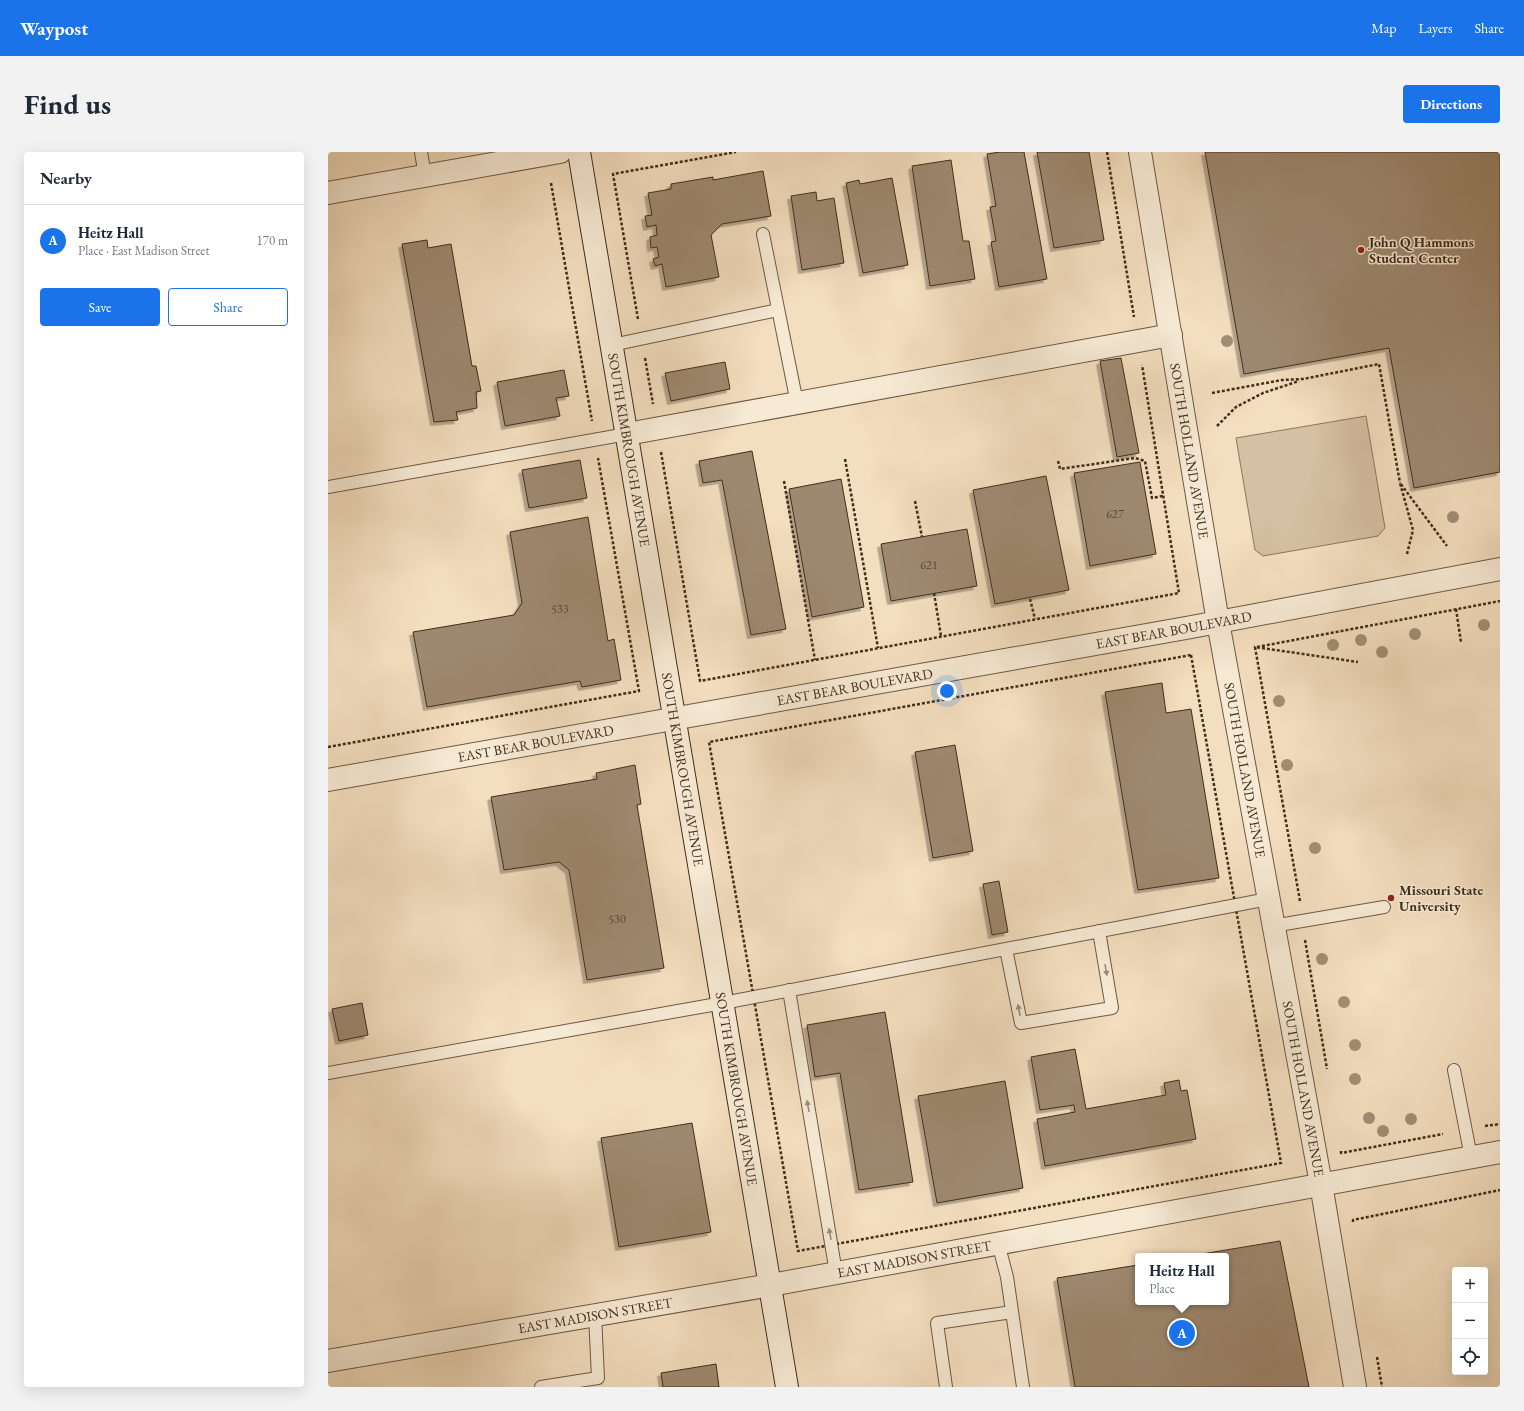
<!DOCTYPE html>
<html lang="en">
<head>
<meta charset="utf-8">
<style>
	:root { --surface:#fff; --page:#f2f2f3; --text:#1f2937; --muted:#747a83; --line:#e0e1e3; --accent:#1a73e8 }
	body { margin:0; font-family:"EB Garamond",serif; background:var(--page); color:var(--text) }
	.controls { position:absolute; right:12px; bottom:12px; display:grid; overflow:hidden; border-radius:4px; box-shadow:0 4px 16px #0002 }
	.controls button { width:36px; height:36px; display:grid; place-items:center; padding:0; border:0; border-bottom:1px solid var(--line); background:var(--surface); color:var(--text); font:20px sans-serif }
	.you { position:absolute; left:619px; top:539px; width:14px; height:14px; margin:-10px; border:3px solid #fff; border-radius:50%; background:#1a73e8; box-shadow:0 0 0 6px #1a73e833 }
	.badge { display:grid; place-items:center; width:26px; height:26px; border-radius:50%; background:var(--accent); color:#fff; font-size:13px; font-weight:700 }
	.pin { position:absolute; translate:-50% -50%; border:2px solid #fff; box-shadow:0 1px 4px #0006 }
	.popup { position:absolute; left:807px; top:1101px; width:94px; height:52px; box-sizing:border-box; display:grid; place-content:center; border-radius:4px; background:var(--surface); filter:drop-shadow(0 1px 3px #0005); font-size:13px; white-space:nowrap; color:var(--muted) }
	.popup b { font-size:15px; color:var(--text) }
	.popup::after { content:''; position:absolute; left:50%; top:100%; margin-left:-8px; border:8px solid transparent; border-top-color:var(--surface) }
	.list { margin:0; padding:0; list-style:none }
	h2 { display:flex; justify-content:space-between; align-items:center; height:52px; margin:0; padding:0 16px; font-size:17px }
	h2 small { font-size:13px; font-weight:400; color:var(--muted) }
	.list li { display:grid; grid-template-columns:26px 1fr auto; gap:12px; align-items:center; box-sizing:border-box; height:72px; padding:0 16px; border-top:1px solid var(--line) }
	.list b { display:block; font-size:15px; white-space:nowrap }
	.list p { margin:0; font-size:13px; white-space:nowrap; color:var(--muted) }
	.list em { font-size:13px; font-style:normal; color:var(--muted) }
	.actions { display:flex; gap:8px; padding:12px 16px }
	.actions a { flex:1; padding:9px 0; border:1px solid var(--accent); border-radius:4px; text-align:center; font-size:14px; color:var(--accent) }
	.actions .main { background:var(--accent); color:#fff }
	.icon { flex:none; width:22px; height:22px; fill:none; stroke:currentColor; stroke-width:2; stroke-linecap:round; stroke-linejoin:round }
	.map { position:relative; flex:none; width:1172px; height:1235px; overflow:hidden; border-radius:4px }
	header { display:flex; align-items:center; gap:24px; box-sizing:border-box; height:56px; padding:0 20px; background:var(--accent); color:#fff }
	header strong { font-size:19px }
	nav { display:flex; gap:22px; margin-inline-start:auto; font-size:14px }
	.intro { display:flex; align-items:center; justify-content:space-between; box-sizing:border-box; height:96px; padding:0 24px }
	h1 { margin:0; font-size:28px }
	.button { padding:10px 18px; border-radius:4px; background:var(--accent); color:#fff; font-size:14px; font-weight:700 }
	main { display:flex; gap:24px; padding:0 24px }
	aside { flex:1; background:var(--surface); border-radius:4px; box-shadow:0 4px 16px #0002 }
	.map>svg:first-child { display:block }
	.green { fill:#d5c0a3; stroke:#8b765f }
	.building { fill:#9e8970; stroke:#412d1b; filter:url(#shadow) }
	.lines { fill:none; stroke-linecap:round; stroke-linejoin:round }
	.service-casing { stroke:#6e5944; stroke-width:14 }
	.minor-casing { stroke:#6e5944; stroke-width:24 }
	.secondary-casing { stroke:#412d1b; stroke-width:24 }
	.path { stroke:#412d1b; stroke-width:2.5; stroke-dasharray:3 2; stroke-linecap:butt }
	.service { stroke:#f7ead5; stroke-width:12 }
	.minor { stroke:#f7ead5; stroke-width:22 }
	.secondary { stroke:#f7ead5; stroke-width:22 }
	.tree { fill:#a28d74 }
	.oneway { fill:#9c8c78 }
	.poi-dot { fill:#8f2418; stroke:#f7ead5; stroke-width:1.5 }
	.labels { text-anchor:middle; stroke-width:3; stroke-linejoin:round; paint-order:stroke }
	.number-label { font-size:12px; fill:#584430 }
	.poi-label { font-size:14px; font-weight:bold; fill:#412d1b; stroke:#f7ead5; text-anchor:start }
	.street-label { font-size:14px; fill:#412d1b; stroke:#f7ead5 }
</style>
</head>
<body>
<header>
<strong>Waypost</strong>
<nav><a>Map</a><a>Layers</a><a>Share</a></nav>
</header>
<div class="intro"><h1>Find us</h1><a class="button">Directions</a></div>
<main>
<aside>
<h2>Nearby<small></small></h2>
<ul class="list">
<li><span class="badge">A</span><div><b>Heitz Hall</b><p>Place · East Madison Street</p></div><em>170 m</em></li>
</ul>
<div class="actions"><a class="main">Save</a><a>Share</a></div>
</aside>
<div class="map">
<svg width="1172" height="1235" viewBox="0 0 1172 1235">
	<defs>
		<filter id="shadow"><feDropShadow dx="-3.5" dy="3.5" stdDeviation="0" flood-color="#0004"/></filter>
	</defs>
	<rect width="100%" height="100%" fill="#f3debf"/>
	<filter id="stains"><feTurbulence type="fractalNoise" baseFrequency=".005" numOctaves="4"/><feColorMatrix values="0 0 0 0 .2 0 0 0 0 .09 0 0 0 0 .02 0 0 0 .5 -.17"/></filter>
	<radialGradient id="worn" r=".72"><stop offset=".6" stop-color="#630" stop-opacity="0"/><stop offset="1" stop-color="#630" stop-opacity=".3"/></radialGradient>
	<path class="green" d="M1038,264L1057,376L1050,384L935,404L927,398L908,286Z"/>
	<path class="building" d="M672,0H696L719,127L671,135L663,90L668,89L662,55L668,54L659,2Z
		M709,0H761L776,88L726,96Z
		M877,0H1172V320L1086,336L1061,196L916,222Z
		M623,8L635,89H641L647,127L602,134L584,14Z
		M435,19L443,64L394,72L383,83L391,125L338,135L334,112L327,114L325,107L331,105L329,95L323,96L322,85L329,83L328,73L319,75L317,64L324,63L320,41L343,37V32L385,25V28Z
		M564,26L580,113L535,121L518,31L531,28L532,32Z
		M488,40L489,49L506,46L516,111L474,118L463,44Z
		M99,88L100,96L123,92L144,214H148L153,239L148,240L149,256L128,260L130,268L106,270L74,92Z
		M793,206L811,301L789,305L772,209Z
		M397,210L402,237L343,249L337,221Z
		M236,218L241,244L228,246L232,264L177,274L169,230Z
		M424,299L458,477L423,483L394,328L375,331L371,309Z
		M252,308L259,346L201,356L194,318Z
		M812,310L828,402L762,414L746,321Z
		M718,324L741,438L667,452L645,338Z
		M513,327L536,455L484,465L461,337Z
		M260,365L280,489L286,487L293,528L254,535L252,529L99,555L85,480L186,463L194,451L182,380Z
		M639,377L649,434L563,449L553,392Z
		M834,531L838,561L863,557L891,726L810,738L777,540Z
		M627,593L645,699L605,706L587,600Z
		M307,613L313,652L309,653L336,816L259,828L241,718L231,710L176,718L163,645L269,627L268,621Z
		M671,729L680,780L664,783L655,732Z
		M34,851L40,883L11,889L4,857Z
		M557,860L585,1030L531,1038L512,921L487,925L479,873Z
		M747,897L758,957L838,943L836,931L851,928L853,939L859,938L868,987L717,1014L709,967L747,960L746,953L712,958L703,905Z
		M677,929L695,1036L609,1051L590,944Z
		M364,971L383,1080L291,1095L273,986Z
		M952,1089L981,1235H747L729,1126L810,1113V1150H898V1104H862Z
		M388,1212L391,1235H335L333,1221Z"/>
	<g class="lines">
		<g class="service-casing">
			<path id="service" d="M93,0L97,24
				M435,82L469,251
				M284,193L450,158
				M0,335L299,282
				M945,774L1056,755
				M678,797L693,871L784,856L771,779
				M461,838L508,1121
				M1126,918L1143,1005
				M0,921L395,851L940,747
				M670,1091L679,1125L695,1235
				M213,1235L270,1226L267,1163
				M618,1235L609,1171L684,1160"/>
		</g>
		<g class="minor-casing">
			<g id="minor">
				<path id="s1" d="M812,0L890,470L993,1032L1027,1235"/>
				<path d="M0,41L232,0"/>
				<path d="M299,282L843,183"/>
				<path id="s2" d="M0,628L858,476L1172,417"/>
				<path id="s3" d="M0,1209L443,1133L1172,1000"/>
			</g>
		</g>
		<g class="secondary-casing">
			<g id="secondary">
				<path id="s4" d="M251,0L459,1235"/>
			</g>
		</g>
		<path class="path" d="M779,0L806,165
			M223,31L264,269
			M310,167L285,22L408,0
			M317,206L325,252
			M884,241L954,228L975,227L1051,212L1072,331
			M889,274L908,255L935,241L971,229
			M333,300L372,529L851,441L814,213
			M517,307L550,496
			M730,309L732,317L807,306L817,309L824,346L835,344
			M456,329L487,508
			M587,349L594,385
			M1079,402L1085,378L1072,331L1119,394
			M606,441L613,484
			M702,447L707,467
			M1128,457L1133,490
			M929,495L1172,449
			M863,503L953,1011L470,1099L381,590Z
			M0,595L311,539L270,306
			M972,749L927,495L1030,510
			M977,788L999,917
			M1157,974L1172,972
			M1013,999V1001L1115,982
			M1025,1070V1068L1172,1038
			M1049,1205L1054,1235"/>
		<use href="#service" class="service"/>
		<use href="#minor" class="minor"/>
		<use href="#secondary" class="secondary"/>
	</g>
	<g class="tree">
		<circle cx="899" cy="189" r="6"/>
		<circle cx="1125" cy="365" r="6"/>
		<circle cx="1156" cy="473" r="6"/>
		<circle cx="1087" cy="482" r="6"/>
		<circle cx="1033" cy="488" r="6"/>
		<circle cx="1005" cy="493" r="6"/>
		<circle cx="1054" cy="500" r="6"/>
		<circle cx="951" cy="549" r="6"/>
		<circle cx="959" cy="613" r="6"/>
		<circle cx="987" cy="696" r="6"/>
		<circle cx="994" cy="807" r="6"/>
		<circle cx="1016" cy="850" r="6"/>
		<circle cx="1027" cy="893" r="6"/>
		<circle cx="1027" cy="927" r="6"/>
		<circle cx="1041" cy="966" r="6"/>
		<circle cx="1083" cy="967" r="6"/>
		<circle cx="1055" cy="979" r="6"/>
	</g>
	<defs><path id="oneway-solid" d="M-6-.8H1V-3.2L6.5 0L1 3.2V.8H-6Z"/></defs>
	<g class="oneway">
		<use href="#oneway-solid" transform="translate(778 818) rotate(80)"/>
		<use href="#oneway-solid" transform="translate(691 858) rotate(-101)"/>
		<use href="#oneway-solid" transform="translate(480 954) rotate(-100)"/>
		<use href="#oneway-solid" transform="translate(502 1082) rotate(-100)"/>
	</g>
	<g class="poi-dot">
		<circle cx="1033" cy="98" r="4"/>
		<circle cx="1063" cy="746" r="4"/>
	</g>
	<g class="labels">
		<g class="number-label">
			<text x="787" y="366">627</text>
			<text x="601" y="417">621</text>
			<text x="232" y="461">533</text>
			<text x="289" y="771">530</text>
		</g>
		<g class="poi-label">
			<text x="1041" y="95">John Q Hammons<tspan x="1041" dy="16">Student Center</tspan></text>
			<text x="1071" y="743">Missouri State<tspan x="1071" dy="16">University</tspan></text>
		</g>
		<g class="street-label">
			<text dy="5" stroke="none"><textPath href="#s4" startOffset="302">SOUTH KIMBROUGH AVENUE</textPath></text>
			<text dy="5" stroke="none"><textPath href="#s1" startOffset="303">SOUTH HOLLAND AVENUE</textPath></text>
			<text dy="5" stroke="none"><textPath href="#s2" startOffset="859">EAST BEAR BOULEVARD</textPath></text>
			<text dy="5" stroke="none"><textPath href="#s2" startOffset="535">EAST BEAR BOULEVARD</textPath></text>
			<text dy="5" stroke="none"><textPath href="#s2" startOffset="211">EAST BEAR BOULEVARD</textPath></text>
			<text dy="5" stroke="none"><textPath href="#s4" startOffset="626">SOUTH KIMBROUGH AVENUE</textPath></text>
			<text dy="5" stroke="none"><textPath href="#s1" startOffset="627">SOUTH HOLLAND AVENUE</textPath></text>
			<text dy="5" stroke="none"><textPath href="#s4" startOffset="950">SOUTH KIMBROUGH AVENUE</textPath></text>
			<text dy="5" stroke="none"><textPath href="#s1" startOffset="951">SOUTH HOLLAND AVENUE</textPath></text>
			<text dy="5" stroke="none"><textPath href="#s3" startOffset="595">EAST MADISON STREET</textPath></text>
			<text dy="5" stroke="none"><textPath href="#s3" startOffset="271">EAST MADISON STREET</textPath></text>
		</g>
	</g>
	<rect width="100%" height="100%" filter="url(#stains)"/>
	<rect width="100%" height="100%" fill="url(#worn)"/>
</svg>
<div class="controls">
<button>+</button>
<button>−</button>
<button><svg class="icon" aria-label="locate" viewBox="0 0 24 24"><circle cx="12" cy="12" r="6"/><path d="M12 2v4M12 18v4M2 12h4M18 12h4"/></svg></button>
</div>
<div class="you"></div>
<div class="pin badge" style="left:854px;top:1181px">A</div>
<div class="popup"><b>Heitz Hall</b>Place</div>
</div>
</main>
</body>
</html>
